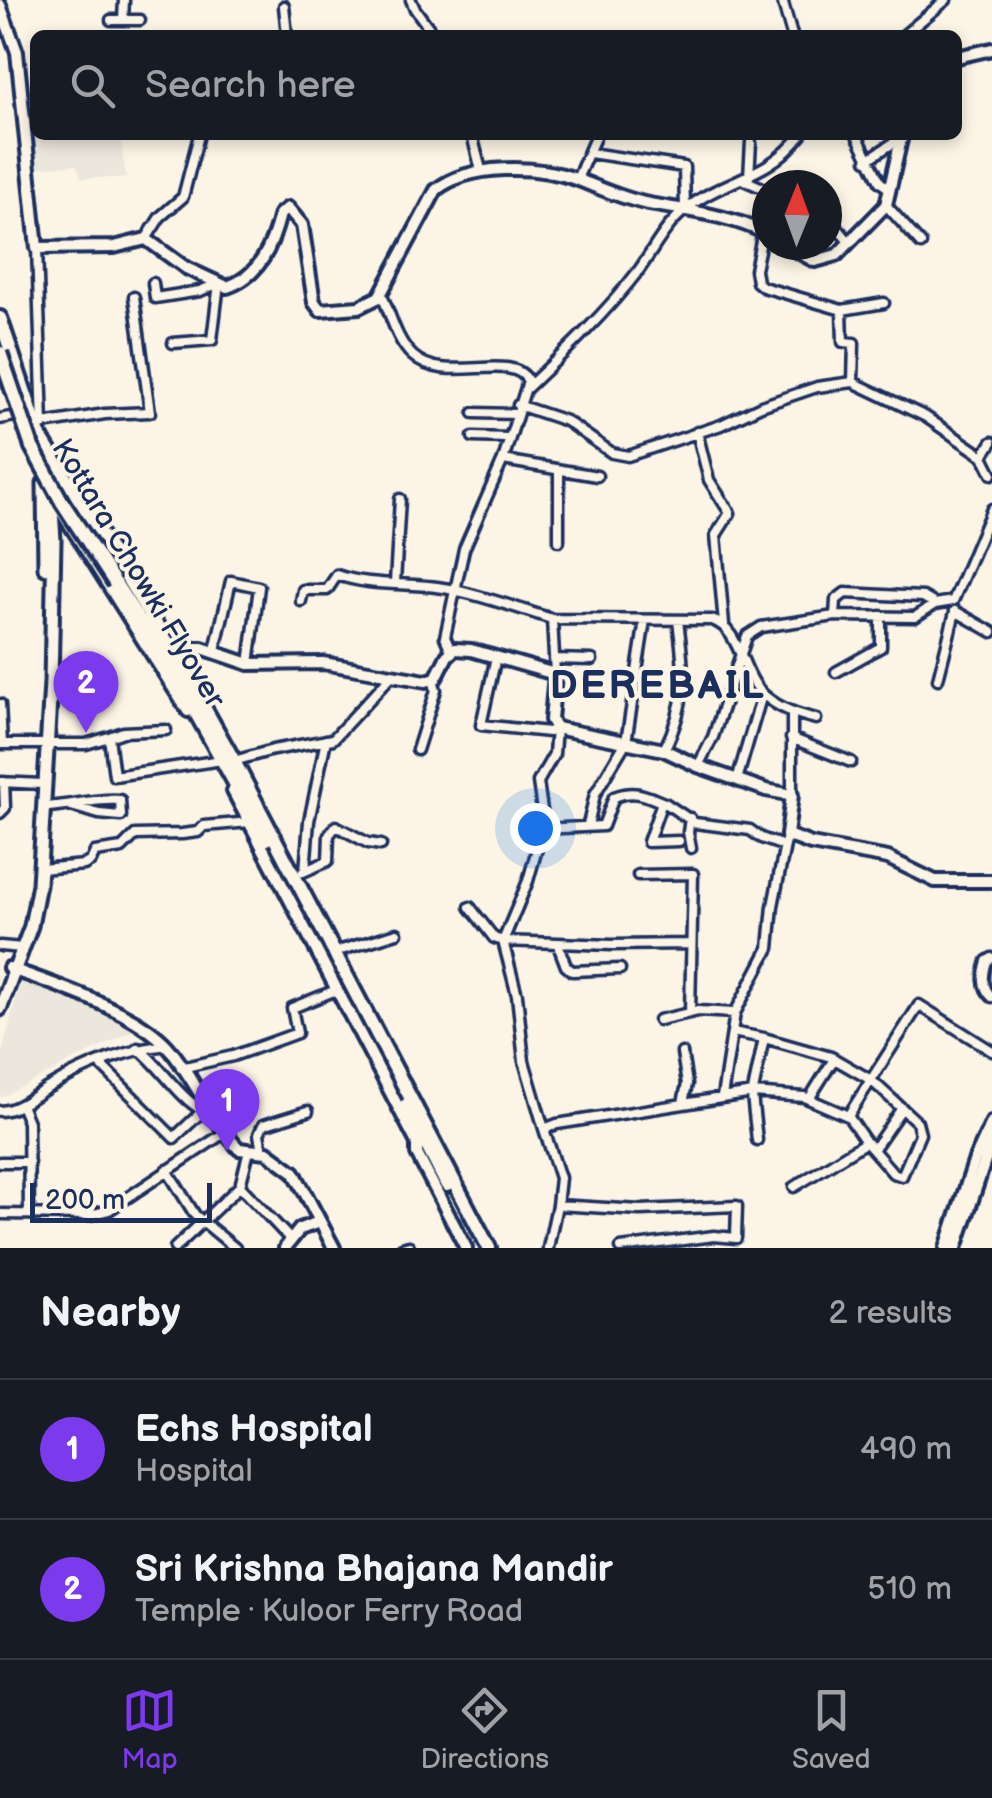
<!DOCTYPE html>
<html lang="en">
<head>
<meta charset="utf-8">
<style>
	:root { --surface:#171b24; --page:#20242c; --text:#f1f3f6; --muted:#9ea1a6; --line:#363941; --accent:#7c3aed }
	body { margin:0; font-family:"Balsamiq Sans",sans-serif; background:var(--page); color:var(--text) }
	.compass { position:absolute; left:752px; top:170px; width:90px; height:90px; border-radius:50%; background:var(--surface); box-shadow:0 5px 15px #0003; rotate:1deg }
	.scale { position:absolute; left:30px; bottom:25px; width:182px; box-sizing:border-box; padding-left:10px; border:5px solid #1b2f5e; border-top:0; font-size:28px; line-height:35px; white-space:nowrap; color:#1b2f5e; -webkit-text-stroke:8px #fcf5e5; paint-order:stroke }
	.you { position:absolute; left:535px; top:828px; width:35px; height:35px; margin:-25px; border:8px solid #fff; border-radius:50%; background:#1a73e8; box-shadow:0 0 0 15px #1a73e833 }
	.badge { display:grid; place-items:center; width:65px; height:65px; border-radius:50%; background:var(--accent); color:#fff; font-size:32px; font-weight:700 }
	.pin { position:absolute; translate:-50% -82px; filter:drop-shadow(0 2px 5px #0008) }
	.pin::after { content:''; position:absolute; top:52px; width:35px; height:30px; background:inherit; clip-path:polygon(0 0,100% 0,50% 100%) }
	.list { margin:0; padding:0; list-style:none }
	h2 { display:flex; justify-content:space-between; align-items:center; height:130px; margin:0; padding:0 40px; font-size:42px }
	h2 small { font-size:32px; font-weight:400; color:var(--muted) }
	.list li { display:grid; grid-template-columns:65px 1fr auto; gap:30px; align-items:center; box-sizing:border-box; height:140px; padding:0 40px; border-top:2px solid var(--line) }
	.list b { display:block; font-size:38px; white-space:nowrap }
	.list p { margin:0; font-size:32px; white-space:nowrap; color:var(--muted) }
	.list em { font-size:32px; font-style:normal; color:var(--muted) }
	.icon { flex:none; width:55px; height:55px; fill:none; stroke:currentColor; stroke-width:2; stroke-linecap:round; stroke-linejoin:round }
	.map { position:relative; flex:none; width:992px; height:1248px; overflow:hidden }
	.search { position:absolute; background:var(--surface); box-shadow:0 5px 15px #0003; left:30px; right:30px; top:30px; height:110px; display:flex; align-items:center; gap:25px; box-sizing:border-box; padding:0 35px; border-radius:15px; color:var(--muted); font-size:38px }
	.sheet { height:410px; background:var(--surface) }
	nav { display:flex; justify-content:space-around; align-items:center; box-sizing:border-box; height:140px; border-top:2px solid var(--line); background:var(--surface); font-size:28px; color:var(--muted) }
	nav a { display:grid; justify-items:center; gap:5px }
	nav .on { color:var(--accent) }
	.map>svg:first-child { display:block }
	.built { fill:#ece7dc }
	.lines { fill:none; stroke-linecap:round; stroke-linejoin:round }
	.street-casing { stroke:#1b2f5e; stroke-width:15 }
	.secondary-casing { stroke:#1b2f5e; stroke-width:18 }
	.primary-casing { stroke:#1b2f5e; stroke-width:19 }
	.highway-casing { stroke:#1b2f5e; stroke-width:20 }
	.street { stroke:#fcf5e5; stroke-width:8 }
	.secondary { stroke:#fcf5e5; stroke-width:10 }
	.primary { stroke:#fcf5e5; stroke-width:11 }
	.highway { stroke:#fcf5e5; stroke-width:12 }
	.highway-bridge-casing { stroke:#1b2f5e; stroke-width:20; stroke-linecap:butt }
	.highway-bridge { stroke:#fcf5e5; stroke-width:12 }
	.labels { text-anchor:middle; stroke-width:8; stroke-linejoin:round; paint-order:stroke }
	.street-label { font-size:30px; fill:#1b2f5e; stroke:#fcf5e5 }
	.district-label { font-size:40px; font-weight:bold; letter-spacing:2.5px; fill:#1b2f5e; stroke:#fcf5e5 }
</style>
</head>
<body>
<div class="map">
<svg width="992" height="1248" viewBox="0 0 992 1248">
	<rect width="100%" height="100%" fill="#fcf5e5"/>
	<filter id="ink" filterUnits="userSpaceOnUse"><feTurbulence type="fractalNoise" baseFrequency=".01" numOctaves="2"/><feDisplacementMap in="SourceGraphic" scale="20" xChannelSelector="R" yChannelSelector="G"/><feConvolveMatrix kernelMatrix="1 2 1 2 8 2 1 2 1" color-interpolation-filters="sRGB"/></filter>
	<g filter="url(#ink)">
		<path class="built" d="M35,110V135H120L126,178H82L76,165L34,168L30,111Z
			M22,976L136,1029L0,1098V1059Z"/>
		<g class="lines">
			<g class="street-casing">
				<path id="street" d="M411,0L415,9L434,35
					M782,0L792,35
					M284,6L287,35
					M111,20H123L124,0
					M123,20H140
					M904,35L946,0
					M472,135L481,170
					M857,135L880,182L890,189
					M590,153L684,167L685,209
					M867,160L901,138
					M749,177L751,142
					M577,179L596,135
					M744,180L767,190
					M886,205L921,244
					M827,215L849,242
					M763,231L755,270L757,282L763,287L842,310L884,303
					M146,239L160,217L183,197L199,135
					M37,248L43,425
					M153,283L155,298L200,291L219,283
					M381,293C390,312 396,341 413,356C446,386 513,350 528,381L503,460L464,549L445,637L451,651
					M842,310L843,342L854,343L853,382
					M173,343L212,340L219,283
					M527,388C566,351 606,313 639,270C654,249 665,226 686,209C724,178 769,178 801,135
					M518,405L566,421L612,453L628,456L721,425L761,406L817,387L853,382L926,417L983,456L992,474
					M474,413L516,414
					M0,419L15,416
					M37,425L105,414L150,412L134,297
					M697,432L709,480L730,513L716,535L724,624
					M473,437L508,438
					M983,456L992,442
					M503,460L597,476
					M559,541V471
					M395,582L400,499
					M301,601L303,590H327L337,575C374,588 415,581 454,590C487,597 520,609 552,619
					M955,611L992,632
					M835,616L836,600L845,593L923,597L935,604
					M215,650L231,581L259,587L249,664
					M496,657L481,725L549,732L556,728L554,754L538,782L544,824L528,881L503,941L517,995L524,1061L544,1129
					M554,659L592,660
					M836,672L881,647V616
					M555,674L552,619L712,620C741,629 741,675 765,696C780,709 797,714 816,719
					M938,679L955,612
					M0,704L2,744
					M792,713V795
					M109,737L123,732L166,730
					M791,738L851,762
					M0,744H86L109,737L114,776L222,760
					M417,750L436,690L433,679
					M664,750C688,702 685,672 678,621
					M234,761L273,750L333,739L392,675
					M698,766L713,737L747,636L761,627L835,616L915,617L935,604L953,601L992,509
					M737,780L761,698
					M0,782L42,784
					M45,807C72,806 94,798 120,800L121,816L99,814L71,806
					M0,813L5,808L4,782
					M690,818L688,832L691,848
					M588,825L595,794L626,742L645,620
					M542,829L603,826L614,797C634,789 645,795 664,803
					M679,841L648,842L661,805L665,803L695,823L750,830L761,838L784,846
					M41,869L84,865L91,861L95,852L122,848L135,835L182,834L198,832L204,826L250,822
					M305,871L309,821L326,740
					M303,872L328,861L329,835L336,826L368,843L381,845
					M638,875L693,874L690,1013
					M470,907L494,938L503,941L612,945L690,944
					M558,945L566,966L572,971L620,969
					M0,946L22,948
					M335,952L397,933
					M992,958L987,961C983,974 981,987 992,997
					M659,1020L698,1011L735,1013
					M732,1032L764,1038
					M138,1048C162,1067 177,1096 203,1111
					M682,1053L687,1084L683,1103
					M99,1063L174,1138L208,1106
					M181,1068L233,1056L297,1033L292,1008L336,990
					M722,1097L735,1013L769,948L773,906L787,835
					M809,1099L834,1059
					M21,1105L28,1122L29,1214
					M0,1111C19,1110 33,1096 49,1087C85,1066 125,1050 167,1045
					M757,1140L752,1096L764,1038L831,1057L871,1080L917,1122L920,1134L902,1176L893,1173L866,1142
					M873,1150L902,1108
					M262,1151L259,1134L263,1125L308,1111
					M0,1162H29
					M167,1170L195,1215L235,1248
					M240,1186L290,1239
					M794,1187L866,1142L848,1116L919,1005L992,1051
					M557,1205L560,1178L544,1129L557,1124L753,1093L804,1097L848,1116
					M0,1214L90,1215L109,1210L224,1133
					M175,1248L240,1186L249,1151
					M402,1248L409,1246
					M548,1248L557,1205L640,1210L737,1206L736,1238L714,1236L621,1248"/>
			</g>
			<g class="secondary-casing">
				<path id="secondary" d="M0,5L17,52L37,248L114,247L146,239L186,268L227,287C260,276 272,246 280,214L288,208L302,225L314,302L320,310L359,307L379,297L436,190C469,163 537,165 576,179C600,188 623,199 649,204C688,211 731,215 767,234
					M957,57L992,49
					M785,245L815,261L837,255L886,205L902,135
					M53,498L188,711
					M173,652L185,648H202L249,664L323,663L426,681L436,678L447,656L455,649L471,650L555,674L551,720L556,728L664,750L698,766L766,790L792,795L787,835L811,844L888,858L935,881H992
					M233,791L417,1143V1154L466,1248
					M9,968C55,985 135,1010 168,1047C195,1079 211,1119 239,1149L267,1152L294,1172L334,1248
					M285,1248L300,1229L319,1222
					M946,1248L975,1159L992,1122
					M956,1248L992,1140"/>
			</g>
			<g class="primary-casing">
				<path id="primary" d="M45,568L44,483L53,475
					M0,1009L31,926L39,884L51,683L54,540L51,495L64,480"/>
			</g>
			<g class="highway-casing">
				<path id="highway" d="M0,318L39,435L173,652L234,761L489,1248
					M115,583L176,677L266,839
					M406,1105L447,1185"/>
			</g>
			<use href="#street" class="street"/>
			<use href="#secondary" class="secondary"/>
			<use href="#primary" class="primary"/>
			<use href="#highway" class="highway"/>
			<g class="highway-bridge-casing">
				<path id="highway-bridge" d="M0,353L32,447L62,502L115,583"/>
			</g>
			<use href="#highway-bridge" class="highway-bridge"/>
		</g>
	</g>
	<g class="labels">
		<g class="street-label">
			<text transform="translate(139 573) rotate(59)" y="10">Kottara Chowki Flyover</text>
		</g>
		<g class="district-label">
			<text x="658" y="698">DEREBAIL</text>
		</g>
	</g>
</svg>
<svg class="compass" viewBox="-18 -18 36 36"><path d="M0-13l5 13h-10z" fill="#e53935"/><path d="M0 13l5-13h-10z" fill="#9ea1a6"/></svg>
<div class="scale">200 m</div>
<div class="you"></div>
<div class="pin badge" style="left:227px;top:1151px">1</div>
<div class="pin badge" style="left:86px;top:733px">2</div>
<div class="search"><svg class="icon" aria-label="search" viewBox="0 0 24 24"><circle cx="10" cy="10" r="6"/><path d="M15 15l6 6"/></svg>Search here</div>
</div>
<section class="sheet">
<h2>Nearby<small>2 results</small></h2>
<ul class="list">
<li><span class="badge">1</span><div><b>Echs Hospital</b><p>Hospital</p></div><em>490 m</em></li>
<li><span class="badge">2</span><div><b>Sri Krishna Bhajana Mandir</b><p>Temple · Kuloor Ferry Road</p></div><em>510 m</em></li>
</ul>
</section>
<nav>
<a class="on"><svg class="icon" aria-label="map" viewBox="0 0 24 24"><path d="M3 6l6-2 6 2 6-2v14l-6 2-6-2-6 2zM9 4v14M15 6v14"/></svg>Map</a>
<a><svg class="icon" aria-label="directions" viewBox="0 0 24 24"><path d="M12 3l9 9-9 9-9-9zM9 14v-3h6M13 9l2 2-2 2"/></svg>Directions</a>
<a><svg class="icon" aria-label="saved" viewBox="0 0 24 24"><path d="M7 4h10v16l-5-4-5 4z"/></svg>Saved</a>
</nav>
</body>
</html>
